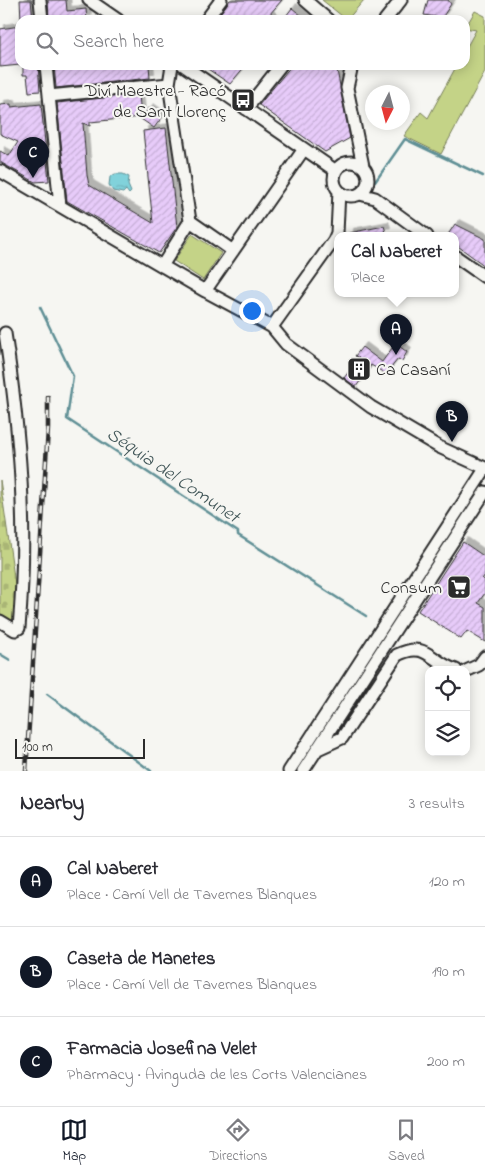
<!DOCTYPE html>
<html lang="en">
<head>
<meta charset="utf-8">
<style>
	:root { --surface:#fff; --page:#f7f7f7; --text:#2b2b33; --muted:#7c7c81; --line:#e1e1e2; --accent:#111827 }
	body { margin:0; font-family:"Indie Flower",sans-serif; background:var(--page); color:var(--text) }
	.controls { position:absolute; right:15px; bottom:15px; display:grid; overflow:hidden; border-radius:10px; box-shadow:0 2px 12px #0003 }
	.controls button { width:45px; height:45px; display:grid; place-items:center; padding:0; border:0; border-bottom:1px solid var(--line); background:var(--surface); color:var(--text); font:25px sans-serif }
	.compass { position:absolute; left:365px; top:85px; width:45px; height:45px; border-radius:50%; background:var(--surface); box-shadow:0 2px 12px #0003; rotate:186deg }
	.scale { position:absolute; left:15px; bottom:12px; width:130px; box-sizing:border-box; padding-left:5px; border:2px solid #2b2b2b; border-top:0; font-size:14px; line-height:18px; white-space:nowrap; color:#2b2b2b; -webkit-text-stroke:4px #f6f6f2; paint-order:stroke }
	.you { position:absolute; left:251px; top:310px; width:18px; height:18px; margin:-12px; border:4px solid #fff; border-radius:50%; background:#1a73e8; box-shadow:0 0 0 8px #1a73e833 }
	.badge { display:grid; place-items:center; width:32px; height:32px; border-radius:50%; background:var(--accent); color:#fff; font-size:16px; font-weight:700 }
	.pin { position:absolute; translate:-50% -41px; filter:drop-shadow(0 1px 2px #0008) }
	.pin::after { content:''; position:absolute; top:26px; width:18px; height:15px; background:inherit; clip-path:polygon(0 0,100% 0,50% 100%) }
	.popup { position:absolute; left:334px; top:232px; width:125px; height:65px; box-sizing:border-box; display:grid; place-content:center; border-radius:10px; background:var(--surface); filter:drop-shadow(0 1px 4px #0005); font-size:16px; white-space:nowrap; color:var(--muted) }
	.popup b { font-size:19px; color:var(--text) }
	.popup::after { content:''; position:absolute; left:50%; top:100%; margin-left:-10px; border:10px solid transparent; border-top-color:var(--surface) }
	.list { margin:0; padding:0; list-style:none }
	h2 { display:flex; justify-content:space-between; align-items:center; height:65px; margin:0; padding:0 20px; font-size:21px }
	h2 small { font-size:16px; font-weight:400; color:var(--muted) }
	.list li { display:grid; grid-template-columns:32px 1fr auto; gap:15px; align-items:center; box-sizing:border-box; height:90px; padding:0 20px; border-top:1px solid var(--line) }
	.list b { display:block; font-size:19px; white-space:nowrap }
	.list p { margin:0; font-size:16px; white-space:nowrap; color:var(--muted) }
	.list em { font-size:16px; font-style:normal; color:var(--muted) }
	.icon { flex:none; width:28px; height:28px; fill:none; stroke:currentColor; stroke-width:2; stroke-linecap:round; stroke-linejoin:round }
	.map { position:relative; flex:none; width:485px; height:771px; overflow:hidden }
	.search { position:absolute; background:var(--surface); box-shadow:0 2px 12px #0003; left:15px; right:15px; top:15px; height:55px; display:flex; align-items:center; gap:12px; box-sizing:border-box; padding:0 18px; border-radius:15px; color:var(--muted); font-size:19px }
	.sheet { height:335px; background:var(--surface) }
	nav { display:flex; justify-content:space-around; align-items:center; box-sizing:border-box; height:70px; border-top:1px solid var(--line); background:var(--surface); font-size:14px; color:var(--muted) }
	nav a { display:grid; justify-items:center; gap:2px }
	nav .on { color:var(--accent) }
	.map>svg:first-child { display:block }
	.green { fill:#c4d387; stroke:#787f59 }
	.cemetery { fill:url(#cemetery-stones); stroke:#787f59 }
	.water { fill:url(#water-ripples); stroke:#5f8f95 }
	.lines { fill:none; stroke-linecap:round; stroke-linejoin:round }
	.stream { stroke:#5f8f95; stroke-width:2.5 }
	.building { fill:url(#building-hatch); stroke:#2b2b2b; filter:url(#shadow) }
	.minor-casing { stroke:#2b2b2b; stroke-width:15 }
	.minor { stroke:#f6f6f2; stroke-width:11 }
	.rail-casing { stroke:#2b2b2b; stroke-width:4.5 }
	.rail { stroke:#f6f6f2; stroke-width:2.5; stroke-dasharray:8; stroke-linecap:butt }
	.labels { text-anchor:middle; stroke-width:4; stroke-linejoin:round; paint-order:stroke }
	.poi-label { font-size:18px; fill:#2b2b2b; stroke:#f6f6f2; text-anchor:end }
	.water-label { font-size:19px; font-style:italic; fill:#405557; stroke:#f6f6f2 }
</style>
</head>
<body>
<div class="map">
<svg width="485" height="771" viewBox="0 0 485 771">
	<defs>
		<pattern id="cemetery-stones" width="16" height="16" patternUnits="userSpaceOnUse" patternTransform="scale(1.25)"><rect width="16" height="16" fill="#c4d387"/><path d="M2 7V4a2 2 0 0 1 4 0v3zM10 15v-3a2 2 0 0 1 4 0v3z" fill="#a9b575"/></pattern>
		<pattern id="water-ripples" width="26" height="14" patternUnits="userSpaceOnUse" patternTransform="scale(1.25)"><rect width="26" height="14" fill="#81d2db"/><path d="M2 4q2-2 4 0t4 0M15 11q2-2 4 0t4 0" fill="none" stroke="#70b4bc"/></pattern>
		<pattern id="building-hatch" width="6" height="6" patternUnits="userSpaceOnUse" patternTransform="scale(1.25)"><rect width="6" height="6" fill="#e7cbf9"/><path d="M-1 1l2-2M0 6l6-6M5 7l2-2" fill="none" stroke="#c6aed6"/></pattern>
		<filter id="shadow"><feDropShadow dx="4.5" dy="-4.5" stdDeviation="0" flood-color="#0004"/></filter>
	</defs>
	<rect width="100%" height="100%" fill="#f6f6f2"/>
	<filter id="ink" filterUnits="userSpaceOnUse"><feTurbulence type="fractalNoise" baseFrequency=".02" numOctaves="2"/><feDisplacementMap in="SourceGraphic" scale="10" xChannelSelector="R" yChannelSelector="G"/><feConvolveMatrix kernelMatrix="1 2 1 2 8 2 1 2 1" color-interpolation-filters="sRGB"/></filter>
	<g filter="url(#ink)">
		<path class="green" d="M322,0H364L347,20Z
			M475,11L485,16V72L441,154L404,136L421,112L428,118L457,65H465V50L476,30L465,28Z
			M192,234L221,253L203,280L174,261Z"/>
		<path class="cemetery" d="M0,480L16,591V629L0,618Z"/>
		<path class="water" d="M115,174H123L129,177L128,185L131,192L129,194L126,190L123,193L113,191L109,185L110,177Z"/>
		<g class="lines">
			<path class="stream" d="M375,182L405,139L483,176
				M40,307L73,376L67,419L238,532V535L366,616
				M0,654L10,660
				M47,694L151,771"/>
		</g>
		<path class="building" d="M20,0H31L33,20H21Z
			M48,0H66L67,11L86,9L87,20H49Z
			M230,0H282L269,15L274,20H215Z
			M428,0H448L451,4L442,18L424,15Z
			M292,8L307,20H283Z
			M20,26V65L0,67V29Z
			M23,65H38L40,91L29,92L27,75H23Z
			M54,65H149L150,78L56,88Z
			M202,65H246L230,84Z
			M292,65H336L350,138L325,152L259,105Z
			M139,94L141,117L90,122V126L83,123L87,175L89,185L153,223L143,131L166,128L177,227L159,253L67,201L57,103Z
			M11,104V107L41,104L49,181L35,182L0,162V151L9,156L18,142L0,134V105Z
			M149,108L162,117L154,128L141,119Z
			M455,224L485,239V266L455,244V236H447Z
			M384,226L386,232L365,236H349V233Z
			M399,346L407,352L402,361L398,359L386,374L371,365L356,387L344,378L359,358L355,356L362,347L382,362L392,348L396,351Z
			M463,542L485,557V575L482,579L485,581V593L478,603L485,607V642L467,631L461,639L418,611Z"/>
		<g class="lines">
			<g class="minor-casing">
				<path id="minor" d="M40,0L42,20
					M89,0L118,20
					M305,0L328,20
					M206,20L221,0
					M385,20L401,0
					M46,65L60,206
					M183,65L336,171
					M352,65L347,88L363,166
					M49,96L169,84
					M246,109L281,65
					M334 179a17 17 0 1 1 34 0a17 17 0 1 1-34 0Z
					M0,171L205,291L272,327L286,344L371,407L439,447L485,468
					M360,194L375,198L427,236
					M190,221L233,251
					M455,256L485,277
					M162,266L190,221L169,84L172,65
					M205,291L304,149
					M272,327L334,240L337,233L339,191
					M0,621L15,630L19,628C28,526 20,433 5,333
					M466,671L479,665L485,657
					M318,749L342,738L397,655C427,640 430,662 456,670
					M289,771L485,469
					M303,771L485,492"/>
			</g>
			<use href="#minor" class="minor"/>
			<g class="rail-casing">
				<path id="rail" d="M26,771L48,429V397"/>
			</g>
			<use href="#rail" class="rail"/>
		</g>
	</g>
	<defs>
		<g id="bus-square" transform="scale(1.25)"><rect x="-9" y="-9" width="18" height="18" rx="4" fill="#2b2b2b" stroke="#f6f6f2"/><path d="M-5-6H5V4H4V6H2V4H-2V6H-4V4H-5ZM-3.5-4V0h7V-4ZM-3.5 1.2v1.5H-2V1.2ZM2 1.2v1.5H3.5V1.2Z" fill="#fff"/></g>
		<g id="building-square" transform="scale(1.25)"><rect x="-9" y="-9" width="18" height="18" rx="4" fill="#2b2b2b" stroke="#f6f6f2"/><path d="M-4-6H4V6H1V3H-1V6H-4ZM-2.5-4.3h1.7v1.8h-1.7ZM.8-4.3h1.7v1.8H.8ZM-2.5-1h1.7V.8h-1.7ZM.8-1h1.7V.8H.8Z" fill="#fff"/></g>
		<g id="supermarket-square" transform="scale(1.25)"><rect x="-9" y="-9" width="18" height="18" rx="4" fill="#2b2b2b" stroke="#f6f6f2"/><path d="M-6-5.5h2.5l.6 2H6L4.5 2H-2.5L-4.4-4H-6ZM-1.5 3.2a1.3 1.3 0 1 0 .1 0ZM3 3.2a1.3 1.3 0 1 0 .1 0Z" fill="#fff"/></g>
	</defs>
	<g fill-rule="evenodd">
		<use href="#bus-square" x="243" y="100"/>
		<use href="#building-square" x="359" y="369"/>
		<use href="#supermarket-square" x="459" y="587"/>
	</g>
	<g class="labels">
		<g class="poi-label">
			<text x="226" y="96">Diví Maestre - Racó<tspan x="226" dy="21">de Sant Llorenç</tspan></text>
			<text x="376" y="375" text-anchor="start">Ca Casaní</text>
			<text x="442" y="593">Consum</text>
		</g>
		<g class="water-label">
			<text transform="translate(174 474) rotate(34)" y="7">Séquia del Comunet</text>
		</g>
	</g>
</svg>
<div class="controls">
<button><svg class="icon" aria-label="locate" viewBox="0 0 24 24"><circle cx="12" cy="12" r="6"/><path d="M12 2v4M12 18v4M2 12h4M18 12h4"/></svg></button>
<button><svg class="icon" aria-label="layers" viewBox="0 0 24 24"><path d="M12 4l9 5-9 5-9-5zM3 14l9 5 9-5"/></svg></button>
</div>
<svg class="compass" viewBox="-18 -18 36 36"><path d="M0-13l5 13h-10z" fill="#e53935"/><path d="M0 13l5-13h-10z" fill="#7c7c81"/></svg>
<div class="scale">100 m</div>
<div class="you"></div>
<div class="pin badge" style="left:396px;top:355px">A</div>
<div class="popup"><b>Cal Naberet</b>Place</div>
<div class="pin badge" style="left:452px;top:442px">B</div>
<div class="pin badge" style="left:33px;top:178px">C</div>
<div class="search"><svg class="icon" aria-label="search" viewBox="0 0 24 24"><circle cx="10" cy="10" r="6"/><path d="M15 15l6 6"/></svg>Search here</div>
</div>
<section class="sheet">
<h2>Nearby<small>3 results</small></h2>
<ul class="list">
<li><span class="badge">A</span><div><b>Cal Naberet</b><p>Place · Camí Vell de Tavernes Blanques</p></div><em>120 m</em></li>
<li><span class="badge">B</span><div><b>Caseta de Manetes</b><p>Place · Camí Vell de Tavernes Blanques</p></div><em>190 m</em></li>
<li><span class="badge">C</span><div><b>Farmacia Josefina Velet</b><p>Pharmacy · Avinguda de les Corts Valencianes</p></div><em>200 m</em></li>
</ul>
</section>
<nav>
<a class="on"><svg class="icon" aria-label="map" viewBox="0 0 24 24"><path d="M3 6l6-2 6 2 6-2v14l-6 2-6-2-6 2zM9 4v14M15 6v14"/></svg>Map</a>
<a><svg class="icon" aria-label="directions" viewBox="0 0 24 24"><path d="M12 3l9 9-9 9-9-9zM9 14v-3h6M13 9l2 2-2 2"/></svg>Directions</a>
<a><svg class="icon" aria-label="saved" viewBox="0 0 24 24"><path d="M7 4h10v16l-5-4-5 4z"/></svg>Saved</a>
</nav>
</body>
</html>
